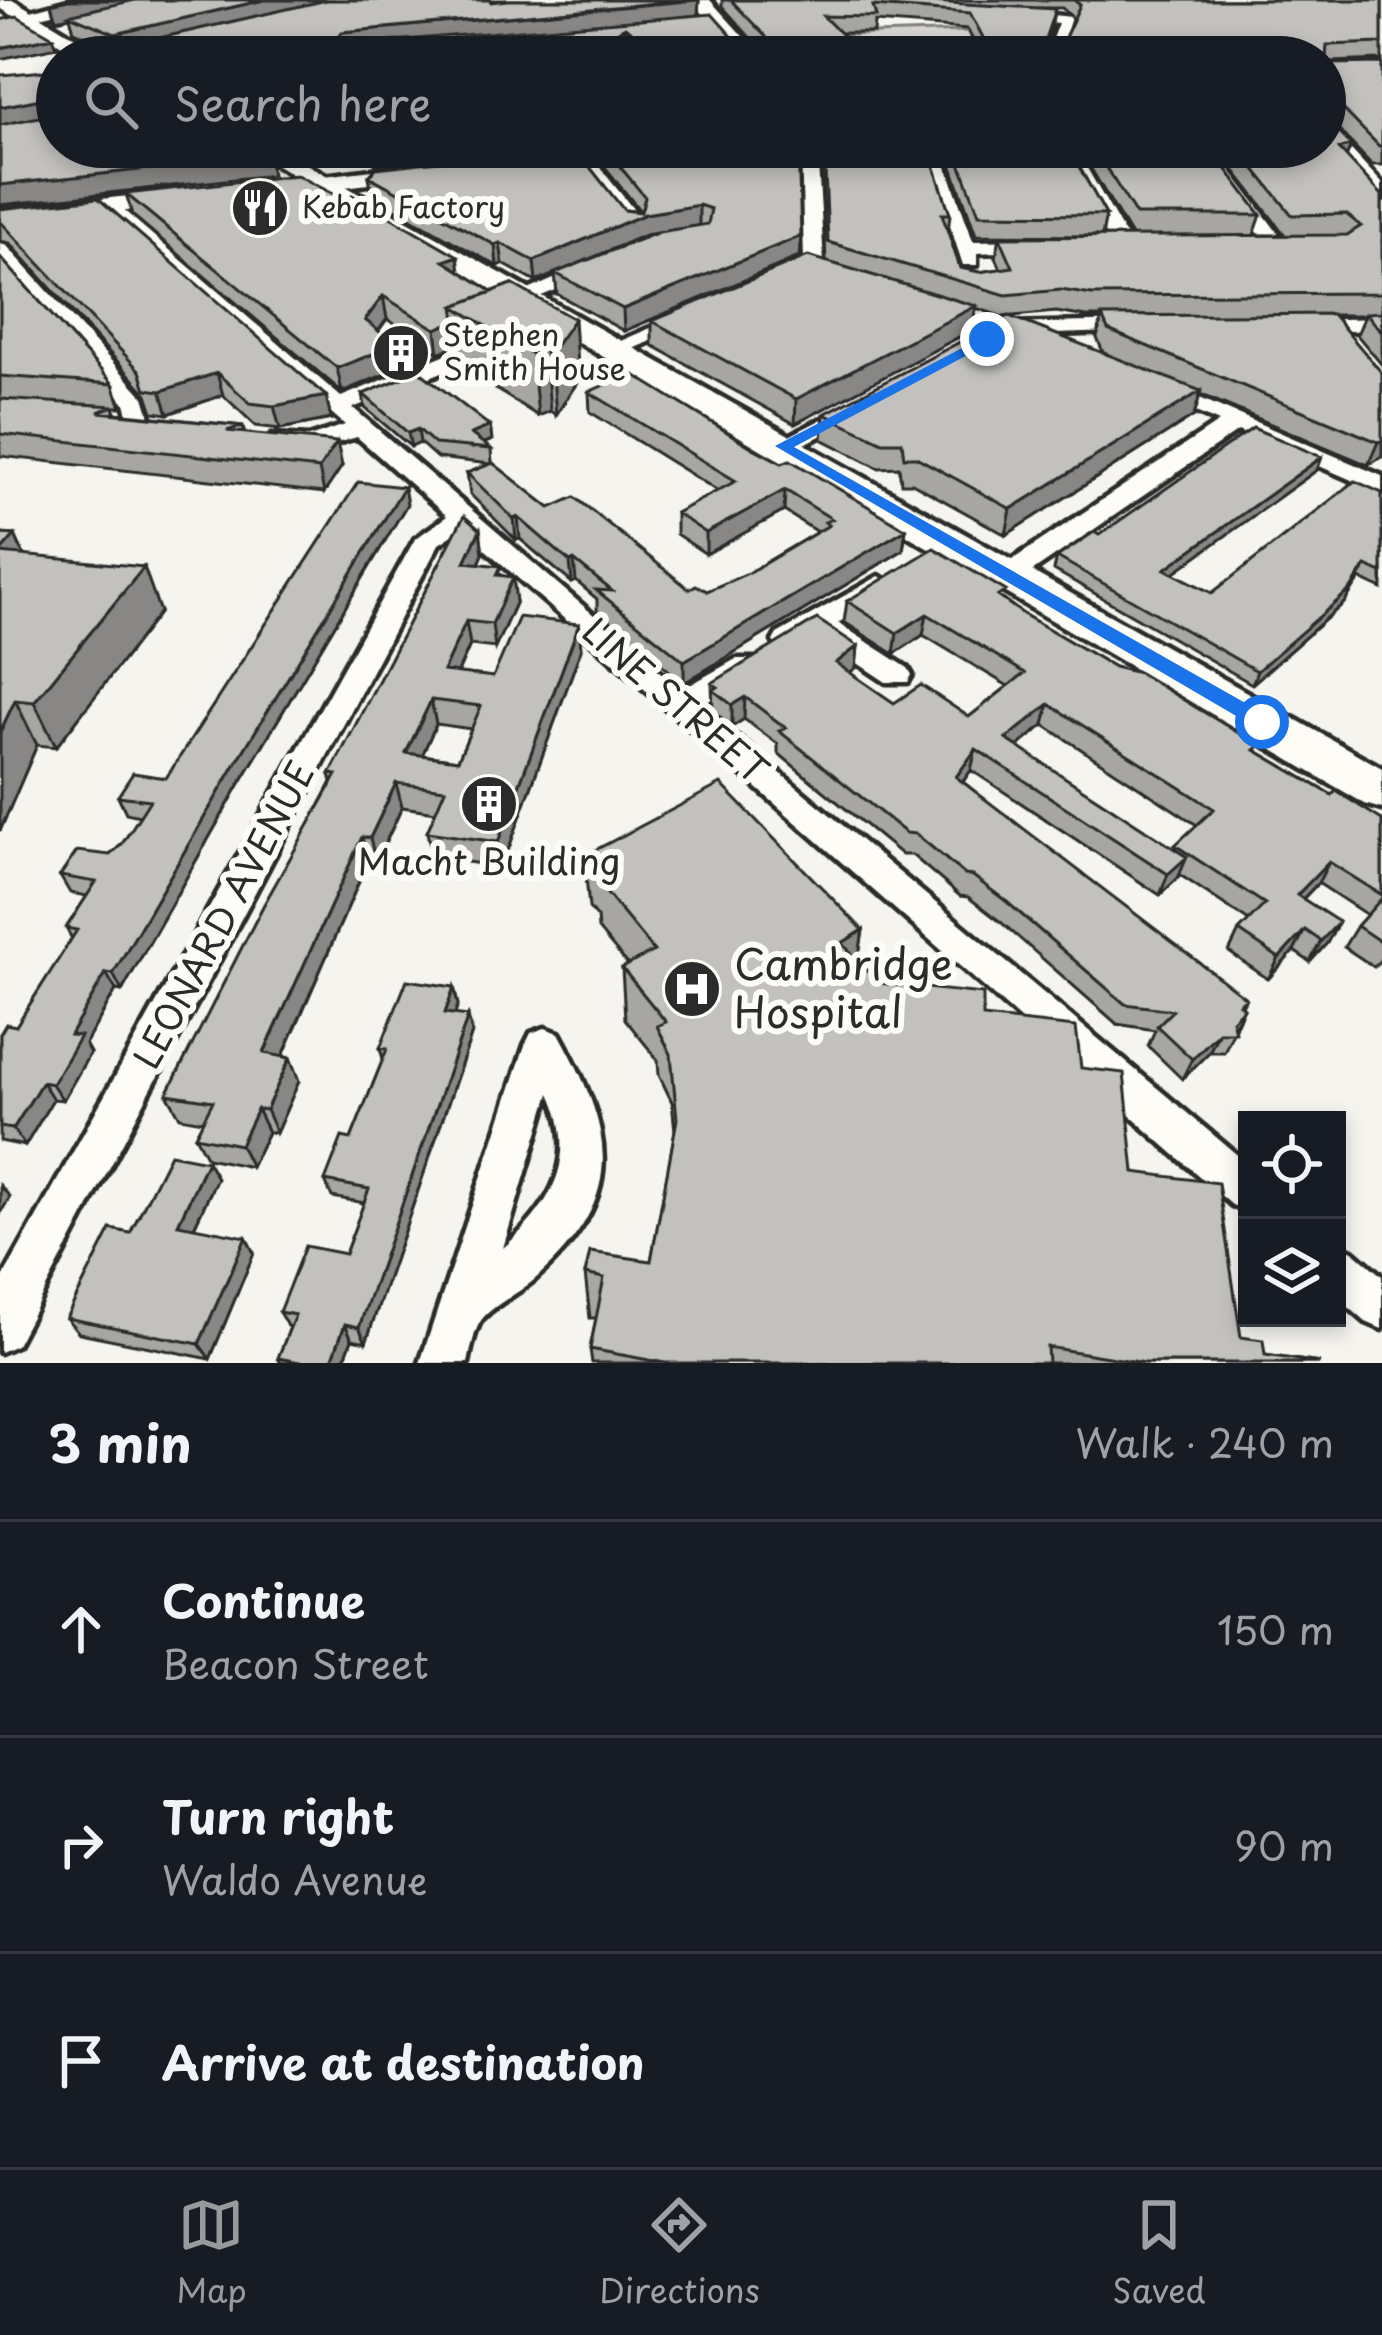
<!DOCTYPE html>
<html lang="en">
<head>
<meta charset="utf-8">
<style>
	:root { --surface:#171b24; --page:#20242c; --text:#f1f3f6; --muted:#9ea1a6; --line:#363941; --accent:#98999b }
	body { margin:0; font-family:"Playpen Sans",sans-serif; background:var(--page); color:var(--text) }
	.controls { position:absolute; right:36px; bottom:36px; display:grid; overflow:hidden; border-radius:0px; box-shadow:0 6px 18px #0003 }
	.controls button { width:108px; height:108px; display:grid; place-items:center; padding:0; border:0; border-bottom:3px solid var(--line); background:var(--surface); color:var(--text); font:60px sans-serif }
	.stop { position:absolute; width:36px; height:36px; margin:-27px; border:9px solid #1a73e8; border-radius:50%; background:#fff }
	.stop.end { background:#1a73e8; border-color:#fff; box-shadow:0 3px 12px #0008 }
	.list { margin:0; padding:0; list-style:none }
	h2 { display:flex; justify-content:space-between; align-items:center; height:156px; margin:0; padding:0 48px; font-size:51px }
	h2 small { font-size:39px; font-weight:400; color:var(--muted) }
	.list li { display:grid; grid-template-columns:78px 1fr auto; gap:36px; align-items:center; box-sizing:border-box; height:216px; padding:0 48px; border-top:3px solid var(--line) }
	.list b { display:block; font-size:45px; white-space:nowrap }
	.list p { margin:0; font-size:39px; white-space:nowrap; color:var(--muted) }
	.list em { font-size:39px; font-style:normal; color:var(--muted) }
	.icon { flex:none; width:66px; height:66px; fill:none; stroke:currentColor; stroke-width:2; stroke-linecap:round; stroke-linejoin:round }
	.map { position:relative; flex:none; width:1382px; height:1363px; overflow:hidden }
	.search { position:absolute; background:var(--surface); box-shadow:0 6px 18px #0003; left:36px; right:36px; top:36px; height:132px; display:flex; align-items:center; gap:30px; box-sizing:border-box; padding:0 42px; border-radius:66px; color:var(--muted); font-size:45px }
	.sheet { height:804px; background:var(--surface) }
	nav { display:flex; justify-content:space-around; align-items:center; box-sizing:border-box; height:168px; border-top:3px solid var(--line); background:var(--surface); font-size:33px; color:var(--muted) }
	nav a { display:grid; justify-items:center; gap:6px }
	nav .on { color:var(--accent) }
	.map>svg:first-child { display:block }
	.green { fill:#d7d6d2; stroke:#81807e; stroke-width:3 }
	.lines { fill:none; stroke-linecap:round; stroke-linejoin:round }
	.street-casing { stroke:#2b2b2b; stroke-width:9 }
	.secondary-casing { stroke:#2b2b2b; stroke-width:9 }
	.primary-casing { stroke:#2b2b2b; stroke-width:9 }
	.street { fill:#fdfcf7; fill-rule:evenodd }
	.secondary { fill:#fdfcf7; fill-rule:evenodd }
	.primary { fill:#fdfcf7; fill-rule:evenodd }
	.wall { fill:#a7a6a3; stroke:#2b2b2b; stroke-width:3; fill-rule:evenodd }
	.shaded-wall { fill:#888785; stroke:#2b2b2b; stroke-width:3 }
	.building { fill:#c2c1be; stroke:#2b2b2b; stroke-width:3; fill-rule:evenodd }
	.route { fill:#1a73e8 }
	.labels { text-anchor:middle; stroke-width:12; stroke-linejoin:round; paint-order:stroke }
	.far-poi-label { font-size:30px; fill:#2b2b2b; stroke:#fdfcf7; text-anchor:start }
	.street-label { font-size:36px; fill:#2b2b2b; stroke:#fdfcf7 }
	.poi-label { font-size:36px; fill:#2b2b2b; stroke:#fdfcf7 }
	.near-poi-label { font-size:42px; fill:#2b2b2b; stroke:#fdfcf7; text-anchor:start }
</style>
</head>
<body>
<div class="map">
<svg width="1382" height="1363" viewBox="0 0 1382 1363">
	<rect width="100%" height="100%" fill="#f5f4ef"/>
	<filter id="ink" filterUnits="userSpaceOnUse"><feTurbulence type="fractalNoise" baseFrequency=".00833" numOctaves="2"/><feDisplacementMap in="SourceGraphic" scale="24" xChannelSelector="R" yChannelSelector="G"/><feConvolveMatrix kernelMatrix="1 2 1 2 8 2 1 2 1" color-interpolation-filters="sRGB"/></filter>
	<g filter="url(#ink)">
		<path class="green" d="M967,31L978,57H852L843,35Z"/>
		<g class="lines">
			<g class="street-casing">
				<path id="street" d="M1016,11L1071,17L1059,57H1045L1058,23L1011,18Z
					M174,41L179,48L114,57L116,54Z
					M1325,122L1382,183V199L1325,137Z
					M801,147H817L824,263L784,284L774,278L804,260Z
					M924,147H940L973,241L1036,240L1043,242V250L977,253V265H963Z
					M1059,147H1075L1131,245L1128,249L1111,245Z
					M1196,147H1213L1284,241V249H1270Z
					M574,150H586L642,220V228H628L574,158Z
					M102,202H114L341,397L488,337H504V347L353,408L681,690L736,659H756L761,666L756,673L700,706L1247,1163V1211L1232,1205L462,529L439,544L16,1345L0,1352V1283L415,539L447,516L357,437L310,451L272,445V435L309,437L345,425L102,210Z
					M0,244L7,246L144,397L151,420L147,425H131L125,403L0,262Z
					M591,263L601,269L598,273L529,301L512,297Z
					M690,311L700,317L697,321L621,354H605L602,349Z
					M1382,318V330L1304,332L1293,326L1304,320Z
					M1136,321L1147,327L1143,331L999,336L988,330L999,324Z
					M1162,382L1382,476V493L1238,431L1017,582H997L993,576L997,570L1219,422L1154,394V384Z
					M857,401L865,403V413L791,451L782,453L770,446Z
					M879,576L893,585L889,591L838,623L908,668L912,675L908,682H886L817,636L797,648H777L773,641L777,634Z
					M545,1028L559,1033C614,1133 629,1196 534,1280C519,1293 495,1304 482,1319C474,1329 471,1350 468,1363H420L525,1045L531,1033ZM550,1093C580,1157 552,1206 503,1248Z
					M1337,1245L1353,1251L1382,1276V1329L1366,1322L1337,1297Z"/>
			</g>
			<g class="secondary-casing">
				<path id="secondary" d="M71,0H107L25,21L16,15Z
					M691,0H710L762,57H741Z
					M575,147H644L632,154L526,167L514,160L526,153Z
					M422,164L431,166V176L282,195L270,188L282,181Z
					M184,190L193,193L197,198L193,203L0,226V210Z"/>
			</g>
			<g class="primary-casing">
				<path id="primary" d="M0,0H14L108,57H82L0,8Z
					M246,147H276L1382,768V809L1365,804Z"/>
			</g>
			<use href="#street" class="street"/>
			<use href="#secondary" class="secondary"/>
			<use href="#primary" class="primary"/>
		</g>
		<path class="wall" d="M62,0H699L698,15L738,43H755L722,6V0H1382V60L1328,62L1331,64L1382,63V165H1372L1328,119L1351,145L1346,157L1382,195V365L1357,335L1365,315H1333L1380,372L1382,457L1368,465L1200,394L1194,416L1006,535L912,483H901L899,467L879,468L822,439L824,414L1103,352L1097,338L1102,317H1087L1056,312L1003,317L976,308L972,330L795,424L652,345V321L826,261L821,147H928L950,214L948,232L960,268L979,272L1001,269L996,257L1000,237L1131,236L1078,147H1210L1261,215L1254,235H1285L1216,147H1325V57H982L967,29L875,22L874,33H840L856,49L855,57H136L134,48L120,51L74,31L70,17L56,20L51,4ZM1037,8H1062L1074,19L1062,44L1047,43L1055,9Z
			M601,147H798L799,257L624,331L557,294L555,273L536,282L503,264L497,266L372,196L369,176L641,212L601,162ZM655,233L573,266L645,235Z
			M945,147H1068L1106,215L1102,236L976,235Z
			M126,194L460,271L493,292L578,381L556,415L550,411L538,416L463,368L459,343L439,353L387,319L378,331L400,368L342,392L132,215Z
			M0,209L326,396L331,419L280,429L256,426L223,395L168,414L153,412L147,394L10,243L0,241Z
			M0,257L113,384L121,407H114L116,413L243,426L245,433L342,466L324,493L0,456Z
			M589,392L753,448L906,529L903,550L684,683L597,611V599L576,581L572,583L520,539L516,540L470,494L467,473L491,464L437,458L420,443L411,447L365,408L363,394L490,426L492,440L483,444L491,449L492,463L550,508L689,589L707,591L748,573L817,532L784,511L706,554L676,534V513L718,491L590,412Z
			M1322,457L1317,470L1173,573L1212,593L1382,493V589L1360,579L1344,603L1252,684L1054,570L1057,557L1099,535Z
			M407,504L239,785L122,991L116,990L85,1044L90,1053L63,1100L53,1099L25,1146L0,1141V1034L16,1026L72,939L66,928L87,896L70,893L60,876L110,855L122,844L140,816L126,813L118,796L166,778Z
			M480,530L483,554L479,564L502,575L516,601L495,648L470,645L458,673L493,677L579,624L581,649L502,867L432,857L427,832L436,812L402,807L376,863L368,861L283,1056L290,1058L299,1081L276,1133L268,1132L251,1167L207,1158L195,1136L203,1121L180,1117L167,1094L332,782L330,774ZM436,724L471,729L458,760L422,755Z
			M0,534L15,535L24,555L160,612L56,747L37,745L0,831Z
			M1004,600L1023,614L1332,795L1382,820V958L1374,967L1344,947L1357,926L1367,915L1318,883L1303,899L1327,943L1310,962L1294,951L1268,979L1229,952L1239,931L1249,921L1180,875L1160,895L971,770L963,782L1244,1008L1224,1052H1209L1182,1079L1148,1046L1155,1030L1117,1024L1002,923L968,897L960,896L912,855H902L802,773L778,753V744L744,719L732,727L713,711L712,683L858,646L856,668L849,673L894,703L969,717L1008,686L923,635L894,654L844,622L847,601ZM1044,725L1197,825L1174,849L1017,747Z
			M584,856L863,930L858,961L879,983L983,1017L1081,1068L1134,1172L1241,1337L1265,1355L1320,1363H592L590,1349L596,1318H590L585,1274L651,1261L675,1131L672,1102L659,1075L658,1060L625,1019L622,968L628,965L598,929L597,918L589,908Z
			M454,987L458,1005L455,1014L472,1033L366,1342L352,1339L343,1363H281L278,1358L290,1327L287,1326L279,1312L345,1254L364,1203L332,1197L325,1181L351,1139L383,1059L380,1048Z
			M207,1161L217,1178L194,1227L254,1253L210,1359L79,1333L66,1318L130,1233Z"/>
		<path class="shaded-wall" d="M68,0H133L134,2L69,15L70,17L56,20L51,4Z
			M264,0H336L133,44L134,48L120,51L115,34Z
			M699,0L698,15L341,54L338,37L342,32Z
			M625,27V44L614,51L613,34Z
			M53,37L57,47L0,59V48Z
			M856,49L855,57H843L844,50Z
			M50,97L56,116L0,126V107Z
			M1334,100L1328,119L1327,104Z
			M1351,145L1344,164L1339,149Z
			M192,147H196L197,164L268,156L272,175L0,205V185Z
			M372,147H528L375,164Z
			M699,205V226L645,235L536,282L534,261L645,214Z
			M801,236L799,257L624,331L623,309Z
			M500,243L503,264L497,266L495,245Z
			M458,256L461,278L444,261Z
			M383,296L387,319L369,344L365,320Z
			M976,306L972,330L795,424L796,399Z
			M574,319L578,381L556,415L551,352Z
			M456,320L459,343L439,353L436,329Z
			M396,345L400,368L342,392L337,368Z
			M545,348L550,411L538,416L532,354Z
			M217,373L223,395L168,414L161,391Z
			M1201,391L1194,416L1006,535L1011,509Z
			M326,396L331,419L280,429L274,406Z
			M490,426L492,440L473,448L471,434Z
			M418,429L420,443L411,447L408,433Z
			M1382,440V457L1368,465L1378,442Z
			M337,442L342,466L324,493L319,469Z
			M1322,457L1317,470L1161,582L1165,569Z
			M404,487L407,504L239,785L122,991L113,974L233,768Z
			M785,490L784,511L706,554V533Z
			M518,517L520,539L516,540L514,519Z
			M906,529L903,550L684,683V661Z
			M480,530L483,554L469,586L465,562Z
			M15,535L34,579L0,552Z
			M574,560L576,581L572,583L570,562Z
			M1366,566L1344,603L1252,684L1257,671Z
			M144,567L160,612L56,747L34,702Z
			M513,577L516,601L495,648L492,624Z
			M927,614L923,635L894,654L897,633Z
			M466,621L470,645L447,695L443,671Z
			M579,624L581,649L502,867L498,842Z
			M858,646L856,668L833,684L836,663Z
			M745,697L744,719L732,727V705Z
			M15,700L37,745L0,831V732Z
			M431,700L436,724L412,778L406,753Z
			M1049,704L1044,725L1000,761L1006,739Z
			M976,749L971,770L951,798L956,777Z
			M396,783L402,807L376,863L370,838Z
			M362,837L368,861L274,1076L264,1053Z
			M1187,857L1178,878L1160,895L1168,874Z
			M1329,862L1318,883L1286,916L1297,895Z
			M1339,922L1327,943L1310,962L1321,941Z
			M863,930L855,981L842,943Z
			M1305,930L1294,951L1268,979L1279,958Z
			M106,973L116,990L85,1044L90,1053L63,1100L52,1084L70,1035Z
			M454,987L458,1005L449,1030L445,1013Z
			M1246,998L1237,1015L1244,1008L1233,1029L1225,1032L1239,1004Z
			M468,1016L472,1033L366,1342L359,1327Z
			M1219,1032L1209,1052L1182,1079L1192,1059Z
			M290,1058L299,1081L276,1133L266,1110Z
			M42,1082L53,1099L25,1146L13,1129Z
			M257,1109L268,1132L251,1167L240,1145Z
			M207,1161L217,1178L188,1240L178,1224Z
			M0,1185L10,1197L0,1214Z
			M246,1237L254,1253L210,1359L199,1344Z
			M345,1324L352,1339L343,1363H331Z"/>
		<path class="building" d="M135,0H264L115,34L69,15Z
			M327,0H490L491,2L508,0H689L342,32L338,37L340,43L357,44L712,14L738,43H766V37L731,0H896L1055,9L1044,42L1062,44L1080,5L1074,0H1382V43L1327,45L1326,59L1331,64L1382,63V146H1379L1334,100L1327,104L1328,121L1351,145L1339,149L1382,195V293L1092,295L1061,290L1006,295L828,242L824,147H928L950,214H942L960,268L979,272L1013,267L1000,237L1347,235L1361,226L1346,214L1292,215L1237,147H1325V57H991L1001,56L985,41L970,13L873,6L876,17L823,16L856,49L844,50L850,57H155L133,44ZM625,27L640,40L621,44L613,34Z
			M17,16L53,37L0,48V20Z
			M57,70V147H192V151L218,147H253L268,156L0,185V125L54,114L56,102L50,97L0,107V75Z
			M562,147H574L624,210L641,212L645,197L604,147H798L801,236L623,309L555,273L659,232L708,224L711,209L699,205L645,214L534,261L500,243L495,245L369,176L376,168Z
			M954,147H1068L1106,215L979,214Z
			M1093,147H1210L1261,215H1136Z
			M297,175L347,201L352,195L458,256L444,261L493,292L454,306L456,320L436,329L383,296L365,320L396,345L337,368L126,194Z
			M98,198L326,396L274,406L250,403L217,373L161,391L146,389L140,371L0,221V209Z
			M808,256L976,306L796,399L652,321Z
			M0,257L113,384L0,376Z
			M512,284L574,319L551,352L545,348L532,354L454,306Z
			M1382,312V332L1366,313Z
			M1332,314L1382,373V440L1378,442L1108,330L1102,316Z
			M1009,316L1201,391L1011,509L916,457H904L902,442H883L824,414Z
			M419,371L490,426L471,434L491,449L435,444L418,429L408,433L363,394Z
			M631,373L753,448L782,463L790,460L906,529L684,661L596,590L612,591L574,560L570,562L518,517L514,519L467,473L493,463L550,508L575,497L689,589L696,585L707,591L748,573L829,525L825,522L832,519L785,490L706,533L676,513L736,481L589,392Z
			M0,399L114,406L98,412L243,426L227,431L337,442L319,469L0,434Z
			M1253,428L1322,457L1165,569L1212,593L1355,481L1382,493V573L1366,566L1350,590L1257,671L1057,557L1094,532L1099,535Z
			M358,482L404,487L233,768L113,974L106,973L70,1035L80,1036L52,1084L42,1082L13,1129L0,1127V1034L6,1024L16,1026L77,930L66,928L96,882L60,876L77,851L110,855L122,844L150,800L118,796L133,773L166,778Z
			M464,516L480,530L465,562L501,566L497,575L513,577L492,624L466,621L443,671L493,677L519,617L579,624L498,842L427,832L445,789L396,783L370,838L362,837L264,1053L290,1058L266,1110L257,1109L240,1145L195,1136L213,1101L167,1094L263,906L337,775L330,774ZM431,700L481,706L458,760L406,753Z
			M0,534L15,535L0,552Z
			M934,548L1006,591L998,596L1023,614L1114,667L1139,673L1260,746L1255,750L1332,795L1336,791L1382,820V895L1329,862L1297,895L1339,922L1321,941L1305,930L1279,958L1239,931L1265,904L1175,845L1214,809L1049,704L1006,739L1187,857L1168,874L976,749L956,777L1246,998L1239,1004L1244,1008L1232,1020L1235,1032H1219L1192,1059L1157,1026L1173,1010L1125,1004L1007,902L973,876L965,875L916,834L906,833L779,731L786,728L745,697L732,705L713,690L718,687L712,683L817,619L858,646L836,663L894,703L921,685L969,717L1025,673L927,614L897,633L847,601Z
			M0,553L144,567L34,702L15,700L0,732Z
			M721,784L863,930L842,943L879,983L983,994V1017L1076,1027L1081,1068L1124,1073L1134,1172L1218,1183L1241,1337L1263,1340L1265,1355L1320,1363H1145L1047,1347L1048,1363H665L590,1349L604,1278L585,1274L590,1252L651,1261L677,1119L671,1054L657,1026L666,1022L622,968L654,951L594,878L600,875L584,856Z
			M1382,898V943L1357,926Z
			M407,980L454,987L445,1013L468,1016L359,1327L345,1324L331,1363H305L278,1358L295,1315L279,1312L305,1246L345,1254L369,1189L325,1181L342,1137L351,1139L387,1049L380,1048Z
			M170,1154L207,1161L178,1224L246,1237L199,1344L66,1318L111,1229L130,1233Z"/>
	</g>
	<path class="route" d="M987,335L992,342L794,447L1270,717V727H1255L775,446Z"/>
	<defs>
		<g id="restaurant-disc" transform="scale(3)"><circle r="9.5" fill="#2b2b2b" stroke="#fdfcf7"/><path d="M-5-6h1v4h1v-4h1v4h1v-4h1v5L-1.5 .5V6h-2V.5L-5-1ZM5-6V6H3V1.5H1.5Q1.5-4 5-6Z" fill="#fff"/></g>
		<g id="building-disc" transform="scale(3)"><circle r="9.5" fill="#2b2b2b" stroke="#fdfcf7"/><path d="M-4-6H4V6H1V3H-1V6H-4ZM-2.5-4.3h1.7v1.8h-1.7ZM.8-4.3h1.7v1.8H.8ZM-2.5-1h1.7V.8h-1.7ZM.8-1h1.7V.8H.8Z" fill="#fff"/></g>
		<g id="hospital-disc" transform="scale(3)"><circle r="9.5" fill="#2b2b2b" stroke="#fdfcf7"/><path d="M-5-5h3v3.5h4V-5h3V5h-3V1.5h-4V5h-3Z" fill="#fff"/></g>
	</defs>
	<g fill-rule="evenodd">
		<use href="#restaurant-disc" x="260" y="208"/>
		<use href="#building-disc" x="401" y="353"/>
		<use href="#building-disc" x="489" y="804"/>
		<use href="#hospital-disc" x="692" y="989"/>
	</g>
	<g class="labels">
		<g class="far-poi-label">
			<text x="302" y="218">Kebab Factory</text>
			<text x="443" y="346">Stephen<tspan x="443" dy="34">Smith House</tspan></text>
		</g>
		<g class="street-label">
			<text transform="translate(675 701) rotate(41)" y="13">LINE STREET</text>
			<text transform="translate(224 915) rotate(-62)" y="13">LEONARD AVENUE</text>
		</g>
		<g class="poi-label">
			<text x="489" y="875">Macht Building</text>
		</g>
		<g class="near-poi-label">
			<text x="734" y="980">Cambridge<tspan x="734" dy="48">Hospital</tspan></text>
		</g>
	</g>
</svg>
<div class="controls">
<button><svg class="icon" aria-label="locate" viewBox="0 0 24 24"><circle cx="12" cy="12" r="6"/><path d="M12 2v4M12 18v4M2 12h4M18 12h4"/></svg></button>
<button><svg class="icon" aria-label="layers" viewBox="0 0 24 24"><path d="M12 4l9 5-9 5-9-5zM3 14l9 5 9-5"/></svg></button>
</div>
<div class="stop" style="left:1262px;top:722px"></div>
<div class="stop end" style="left:987px;top:339px"></div>
<div class="search"><svg class="icon" aria-label="search" viewBox="0 0 24 24"><circle cx="10" cy="10" r="6"/><path d="M15 15l6 6"/></svg>Search here</div>
</div>
<section class="sheet">
<h2>3 min<small>Walk · 240 m</small></h2>
<ul class="list">
<li><svg class="icon" aria-label="ahead" viewBox="0 0 24 24"><path d="M12 20V5M6 11l6-6 6 6"/></svg><div><b>Continue</b><p>Beacon Street</p></div><em>150 m</em></li>
<li><svg class="icon" aria-label="right" viewBox="0 0 24 24"><path d="M7 20v-9h11M14 6l5 5-5 5"/></svg><div><b>Turn right</b><p>Waldo Avenue</p></div><em>90 m</em></li>
<li><svg class="icon" aria-label="arrive" viewBox="0 0 24 24"><path d="M6 21V4h12l-3 4 3 4H6"/></svg><div><b>Arrive at destination</b></div></li>
</ul>
</section>
<nav>
<a class="on"><svg class="icon" aria-label="map" viewBox="0 0 24 24"><path d="M3 6l6-2 6 2 6-2v14l-6 2-6-2-6 2zM9 4v14M15 6v14"/></svg>Map</a>
<a><svg class="icon" aria-label="directions" viewBox="0 0 24 24"><path d="M12 3l9 9-9 9-9-9zM9 14v-3h6M13 9l2 2-2 2"/></svg>Directions</a>
<a><svg class="icon" aria-label="saved" viewBox="0 0 24 24"><path d="M7 4h10v16l-5-4-5 4z"/></svg>Saved</a>
</nav>
</body>
</html>
